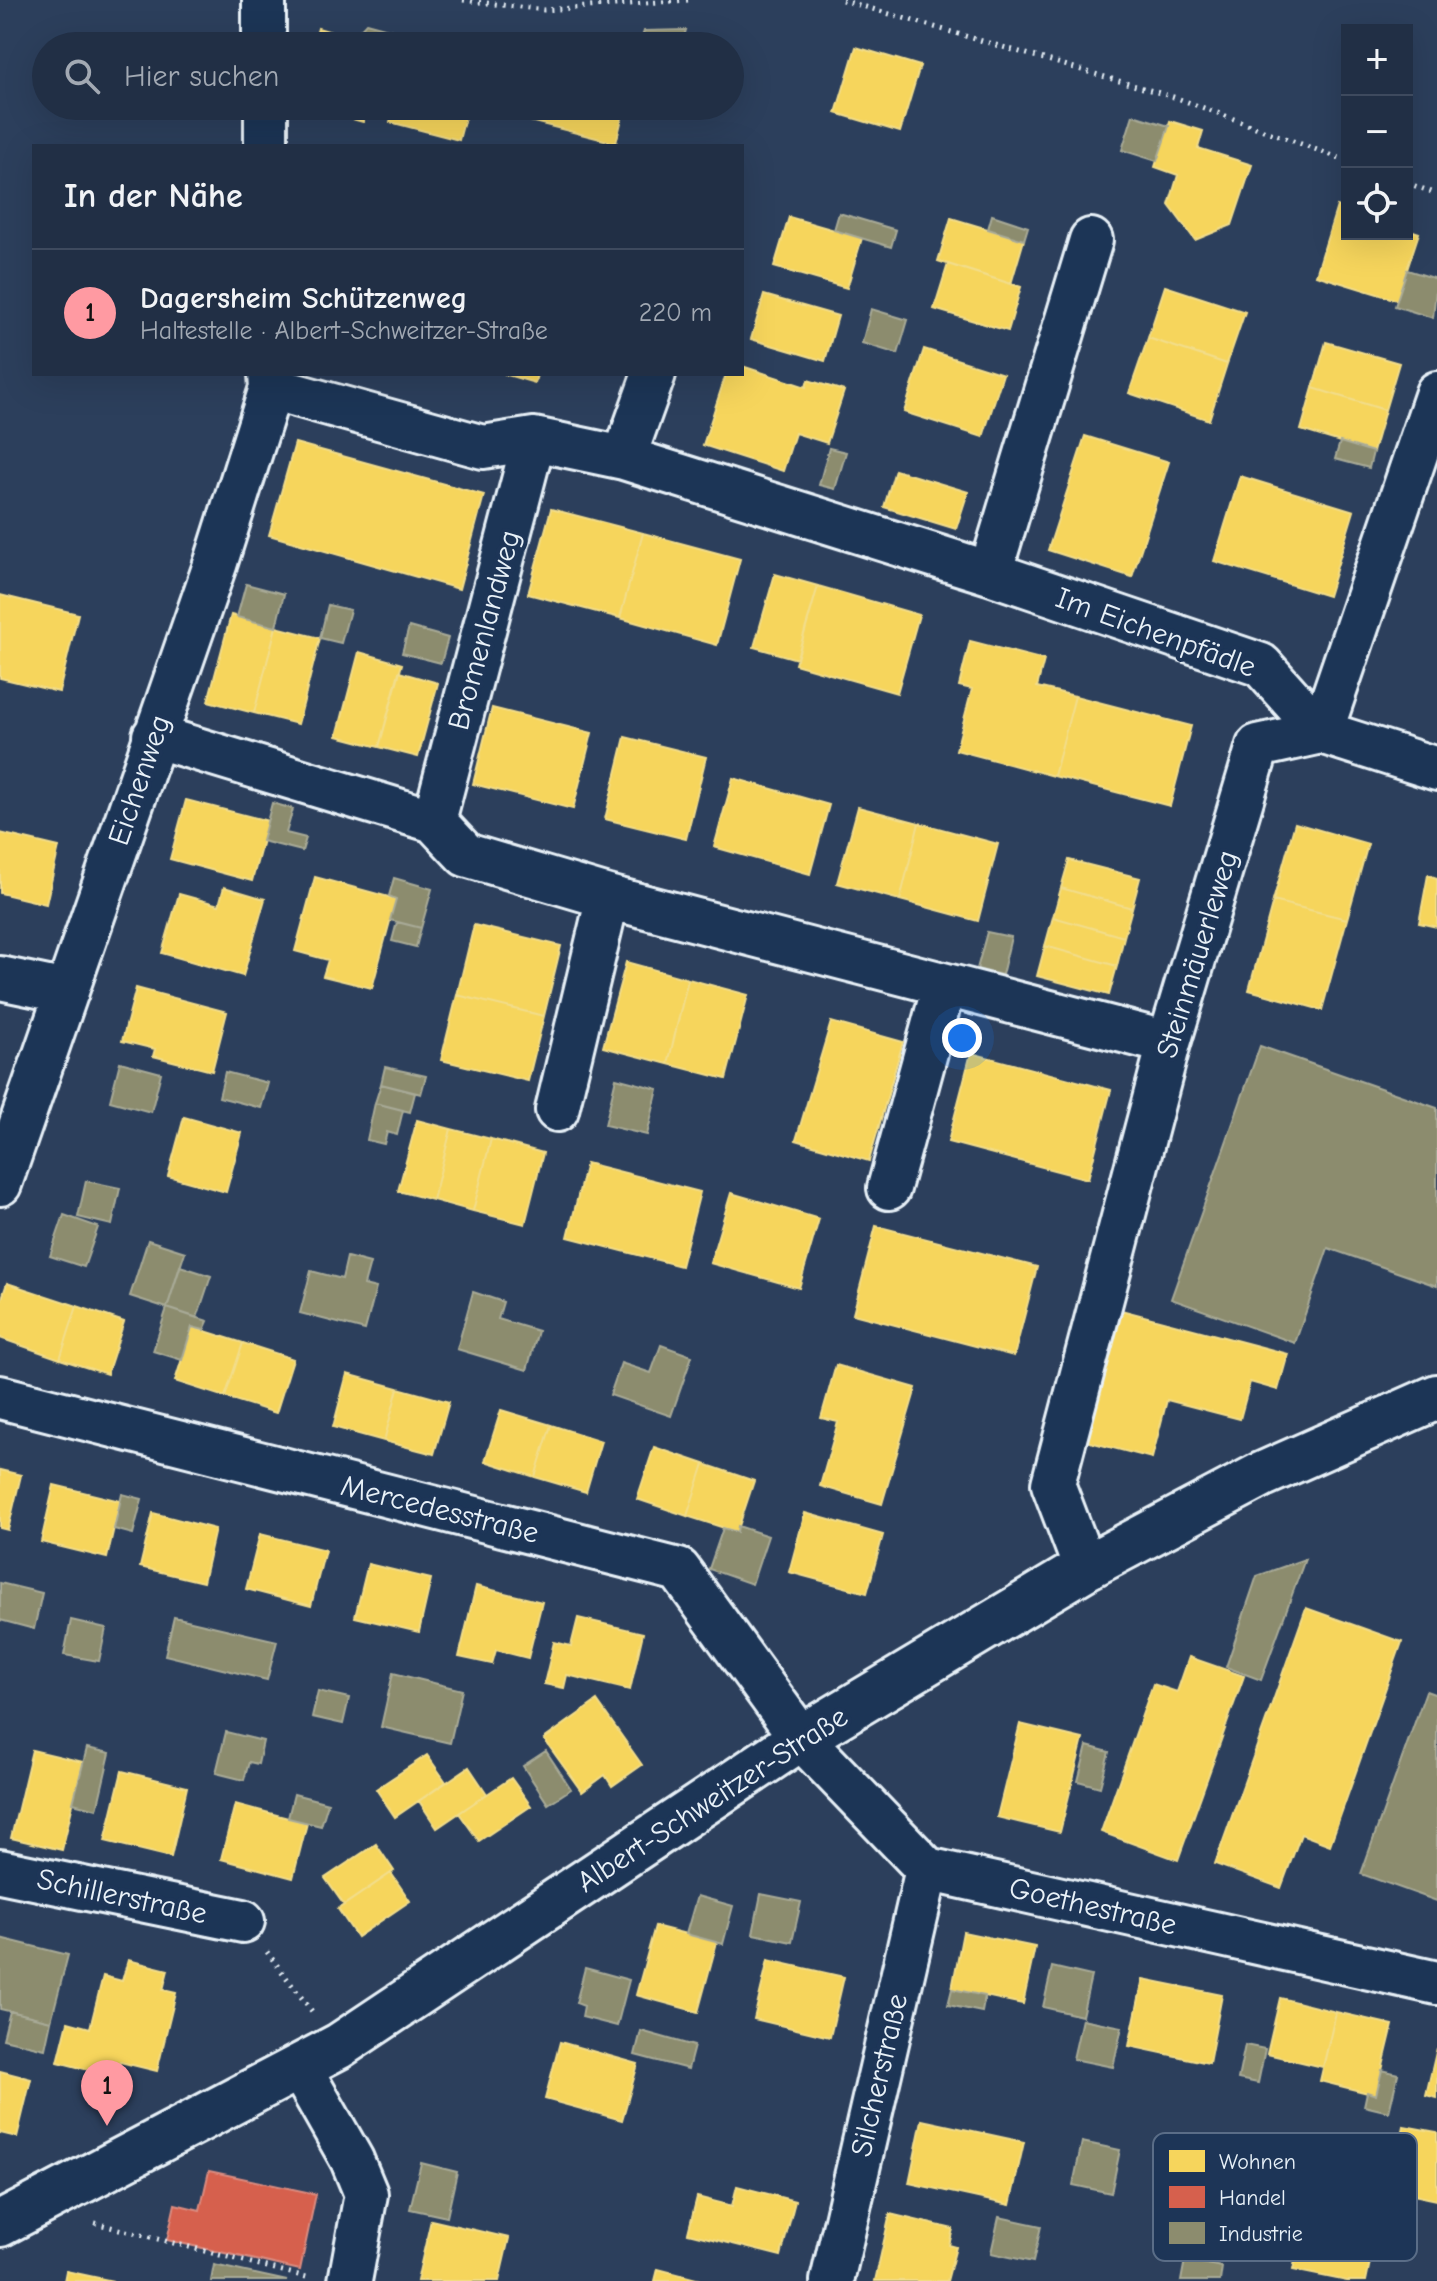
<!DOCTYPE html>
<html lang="de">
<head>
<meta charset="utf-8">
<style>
	:root { --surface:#212f45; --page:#29374c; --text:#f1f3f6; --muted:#a2a9b3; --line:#3e4a5e; --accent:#ff9aa2 }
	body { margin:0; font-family:"Comic Neue",sans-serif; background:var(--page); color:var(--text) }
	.controls { position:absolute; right:24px; top:24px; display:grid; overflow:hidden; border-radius:0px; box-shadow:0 8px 32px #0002 }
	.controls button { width:72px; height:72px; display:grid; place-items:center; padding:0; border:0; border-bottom:2px solid var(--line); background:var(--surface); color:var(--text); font:40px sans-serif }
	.you { position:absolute; left:962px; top:1038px; width:28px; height:28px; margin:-20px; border:6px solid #fff; border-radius:50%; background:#1a73e8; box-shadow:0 0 0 12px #1a73e833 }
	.badge { display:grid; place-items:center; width:52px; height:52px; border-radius:50%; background:var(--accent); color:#111; font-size:26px; font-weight:700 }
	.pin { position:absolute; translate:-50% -66px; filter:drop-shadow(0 2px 4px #0008) }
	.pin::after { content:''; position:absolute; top:42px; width:28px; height:24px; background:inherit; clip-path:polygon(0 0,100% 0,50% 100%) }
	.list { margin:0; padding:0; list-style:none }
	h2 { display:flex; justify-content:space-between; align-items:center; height:104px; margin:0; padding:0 32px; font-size:34px }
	h2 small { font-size:26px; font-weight:400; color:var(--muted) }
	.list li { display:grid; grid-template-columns:52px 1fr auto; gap:24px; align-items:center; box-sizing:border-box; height:128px; padding:0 32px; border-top:2px solid var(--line) }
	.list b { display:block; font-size:30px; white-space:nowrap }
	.list p { margin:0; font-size:26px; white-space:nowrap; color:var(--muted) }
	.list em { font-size:26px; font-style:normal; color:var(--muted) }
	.icon { flex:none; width:44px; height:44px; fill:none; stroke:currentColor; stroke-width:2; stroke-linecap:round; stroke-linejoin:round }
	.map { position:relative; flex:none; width:1437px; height:2281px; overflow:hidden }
	.search { position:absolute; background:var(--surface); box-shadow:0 8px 32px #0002; left:32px; top:32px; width:712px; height:88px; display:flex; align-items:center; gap:20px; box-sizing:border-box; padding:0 28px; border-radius:44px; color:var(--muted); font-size:30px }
	.panel { position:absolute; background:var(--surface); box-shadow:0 8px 32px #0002; left:32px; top:144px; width:712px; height:232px; border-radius:0px }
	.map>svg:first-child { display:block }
	.homes { fill:#f6d55c; stroke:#f2dd8b; stroke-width:2 }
	.shops { fill:#d6604d; stroke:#db8c80; stroke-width:2 }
	.industry { fill:#8c8c6e; stroke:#a8aa97; stroke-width:2 }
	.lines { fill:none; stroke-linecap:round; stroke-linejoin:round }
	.street-casing { stroke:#e8f1f8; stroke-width:48 }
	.secondary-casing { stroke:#e8f1f8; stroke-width:50 }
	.path { stroke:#e8f1f8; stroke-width:5; stroke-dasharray:2 6; stroke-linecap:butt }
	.street { stroke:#1d3557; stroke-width:42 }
	.secondary { stroke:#1d3557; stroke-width:44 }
	.labels { text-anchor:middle; stroke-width:8; stroke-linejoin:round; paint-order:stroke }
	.street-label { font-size:30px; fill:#e8f1f8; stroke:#1d3557 }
	.key { fill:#1d3557; stroke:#5a6d87; stroke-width:2 }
	.key-label { font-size:22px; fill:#e8f1f8 }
</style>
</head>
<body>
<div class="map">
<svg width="1437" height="2281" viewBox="0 0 1437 2281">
	<rect width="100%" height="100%" fill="#2c3f5c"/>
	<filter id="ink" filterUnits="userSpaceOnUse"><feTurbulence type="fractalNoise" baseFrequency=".0125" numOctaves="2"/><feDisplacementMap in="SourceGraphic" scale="16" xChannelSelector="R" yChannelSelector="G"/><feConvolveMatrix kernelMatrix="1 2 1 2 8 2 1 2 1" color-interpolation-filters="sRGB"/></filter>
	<g filter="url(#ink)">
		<path class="homes" d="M318,28L352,38L384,46H313Z
			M413,37L447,46H410Z
			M856,47L920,66L900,132L836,113Z
			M306,106H367L363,122Z
			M394,106H468L459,140L390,122Z
			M530,106H625L616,143L526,120Z
			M1170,121L1203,131L1198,148L1252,165L1232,225L1195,240L1169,205L1178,175L1155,167Z
			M1337,206L1347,210V234H1407V229L1419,233L1397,300L1316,275Z
			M789,217L862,238L847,288L774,267Z
			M951,218L1024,240L1011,284L938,261Z
			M948,264L1021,287L1008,331L934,309Z
			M1165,286L1245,312L1227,364L1148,338Z
			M764,295L838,316L825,361L751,339Z
			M1148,338L1227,364L1209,420L1129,393Z
			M1326,342L1399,363L1385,410L1313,388Z
			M924,349L1003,374L983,437L904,412Z
			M742,366L806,387L808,380L844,391L827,443L795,433L783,471L703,445L726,374H742Z
			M504,374H537L535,383Z
			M1313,388L1385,410L1373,452L1301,430Z
			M1085,436L1169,462L1132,577L1048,550Z
			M295,443L484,495L459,589L269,535Z
			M895,470L968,492L956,529L884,507Z
			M1240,476L1354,511L1328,596L1214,561Z
			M551,509L643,533L620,618L528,594Z
			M643,533L740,559L717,645L620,618Z
			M775,574L818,586L797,659L754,647Z
			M818,586L919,615L897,693L795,664Z
			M0,595L78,614L59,692L0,678Z
			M231,615L276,627L254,713L208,701Z
			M276,627L320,638L298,724L254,713Z
			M970,641L1044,660L1037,687L1075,696L1054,776L956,750L972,689L959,686Z
			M359,652L402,664L379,747L337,736Z
			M399,672L438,683L418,757L379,747Z
			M1075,696L1191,726L1170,806L1054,776Z
			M492,708L592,733L573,809L473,784Z
			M625,737L706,757L686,839L605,819Z
			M733,778L829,805L810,874L714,847Z
			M186,800L268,821L252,881L170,859Z
			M858,807L919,823L900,900L837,883Z
			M919,823L998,844L978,921L900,900Z
			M1295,823L1368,844L1347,919L1273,901Z
			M0,833L59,847L46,904L0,893Z
			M1069,860L1140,878L1132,908L1061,888Z
			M1428,875L1437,878V927L1419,923Z
			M315,877L396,899L372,988L323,976L328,960L295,951Z
			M224,887L265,899L243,976L162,953L179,894L219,905Z
			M1061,888L1132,908L1124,937L1053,917Z
			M1273,901L1347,919L1322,1010L1249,990Z
			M1053,917L1124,937L1117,966L1045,946Z
			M474,925L561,946L544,1016L457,995Z
			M1045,946L1117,966L1109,995L1037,976Z
			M626,962L688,979L668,1064L603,1047Z
			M688,979L748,995L726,1079L668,1064Z
			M136,988L227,1012L212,1071L153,1056L155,1049L122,1041Z
			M457,995L544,1016L528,1081L441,1060Z
			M831,1022L903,1042L869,1161L796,1140Z
			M971,1053L1111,1090L1088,1179L948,1142Z
			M184,1117L242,1133L226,1192L168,1176Z
			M417,1120L451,1129L433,1200L398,1191Z
			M451,1129L491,1139L473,1211L433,1200Z
			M491,1139L543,1153L525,1224L473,1211Z
			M586,1163L700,1192L681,1266L568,1237Z
			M731,1193L819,1219L799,1288L710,1263Z
			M876,1226L1037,1267L1014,1356L853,1314Z
			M7,1283L77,1306L60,1359L0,1338V1304Z
			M77,1306L124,1322L107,1374L60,1359Z
			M1121,1310L1288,1354L1278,1390L1250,1382L1240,1419L1167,1400L1152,1458L1086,1441Z
			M192,1327L243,1343L225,1397L175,1381Z
			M243,1343L293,1359L276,1413L225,1397Z
			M836,1365L916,1388L882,1504L820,1486L838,1422L821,1418Z
			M347,1374L398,1388L384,1441L333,1427Z
			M398,1388L449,1402L434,1454L384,1441Z
			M501,1410L551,1425L535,1477L485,1461Z
			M551,1425L601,1441L586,1492L535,1477Z
			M654,1447L704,1464L687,1516L637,1499Z
			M704,1464L754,1481L737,1532L687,1516Z
			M0,1470L21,1475L8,1530L0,1528Z
			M54,1485L120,1501L107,1558L41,1542Z
			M153,1513L215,1529L203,1582L140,1567Z
			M805,1513L883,1535L867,1593L789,1572Z
			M260,1534L325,1550L311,1606L246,1589Z
			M368,1564L431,1579L419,1632L355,1617Z
			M476,1586L542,1602L528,1658L496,1650L492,1664L459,1657Z
			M1306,1608L1402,1642L1330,1845L1301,1834L1281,1888L1215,1864Z
			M578,1618L643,1633L630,1690L567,1675L564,1688L544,1684L554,1642L571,1646Z
			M1189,1657L1244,1676L1178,1860L1101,1832L1153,1684L1177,1692Z
			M597,1701L642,1765L612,1786L605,1775L582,1792L544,1739Z
			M1020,1724L1083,1739L1060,1832L997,1817Z
			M32,1750L83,1762L62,1850L11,1838Z
			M427,1755L446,1782L395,1817L376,1789Z
			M469,1767L487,1794L437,1828L419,1801Z
			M122,1771L187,1787L171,1857L105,1841Z
			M511,1778L531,1806L479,1841L459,1813Z
			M235,1804L307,1823L293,1878L221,1859Z
			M376,1844L394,1871L344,1905L325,1878Z
			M391,1873L410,1901L357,1937L338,1909Z
			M655,1926L717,1942L698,2012L636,1995Z
			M963,1932L1035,1947L1023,2004L952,1989Z
			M128,1960L168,1970L163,1990L176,1993L157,2071L120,2062L116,2077L58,2062L68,2022L90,2028L103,1976L122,1981Z
			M768,1960L844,1977L830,2037L754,2019Z
			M1143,1979L1222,1995L1209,2063L1129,2046Z
			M1280,1998L1336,2012L1323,2067L1267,2054Z
			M1336,2012L1393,2025L1376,2095L1320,2081Z
			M560,2042L638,2064L622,2120L545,2099Z
			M1437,2048V2098L1426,2095Z
			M0,2071L31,2079L17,2137L0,2133Z
			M922,2120L1024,2142L1010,2205L909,2183Z
			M1404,2126L1437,2132V2200L1390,2190Z
			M737,2186L795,2201L781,2256L688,2233L697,2197L732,2206Z
			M1306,2210L1378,2224L1366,2281H1347L1293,2270Z
			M890,2214L953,2229L949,2245L956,2247L947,2281H875Z
			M431,2220L509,2238L499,2281H417Z
			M658,2269L704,2281H655Z
			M66,2271L113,2281H64Z"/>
		<path class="shops" d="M209,2171L316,2194L300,2270L167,2240L175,2204L200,2210Z"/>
		<path class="industry" d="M366,23L403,33L399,46L352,38Z
			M686,30L681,46H639L644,31Z
			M461,35L495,44V46H458Z
			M1133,115L1169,126L1157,161L1122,150Z
			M839,213L896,230L891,247L834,230Z
			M992,215L1028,227L1024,240L988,229Z
			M1407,270L1437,279L1433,318L1395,306Z
			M871,309L908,320L898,354L862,343Z
			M1340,442L1373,452L1369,468L1335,459Z
			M829,448L846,452L835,489L819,485Z
			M246,584L284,594L276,627L237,617Z
			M328,605L350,610L341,643L320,638Z
			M409,627L448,638L441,663L402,653Z
			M272,803L293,809L286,833L306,838L302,851L262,841Z
			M394,878L432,889L421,928L390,920L396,899L389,896Z
			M397,922L421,928L416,947L392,941Z
			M987,932L1011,937L1002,975L977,969Z
			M1260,1046L1437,1108V1286L1328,1248L1295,1343L1171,1299Z
			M120,1062L161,1073L151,1112L110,1101Z
			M385,1067L426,1076L421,1094L381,1084Z
			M225,1072L268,1083L261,1108L219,1097Z
			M616,1078L658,1089L647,1135L605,1125Z
			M381,1084L415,1093L410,1112L375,1103Z
			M375,1103L403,1110L397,1135L387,1132L384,1144L367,1140Z
			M86,1181L120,1188L112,1225L78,1217Z
			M64,1215L98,1227L84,1267L50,1256Z
			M148,1240L185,1252L167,1308L130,1296Z
			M347,1257L370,1263L364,1285L376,1288L365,1330L300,1313L311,1271L342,1279Z
			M180,1266L211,1276L197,1318L167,1308Z
			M473,1292L503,1302L498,1319L538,1331L527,1370L457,1349Z
			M167,1308L208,1321L204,1330L192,1327L182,1360L153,1351Z
			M661,1345L692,1356L671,1416L610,1395L621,1363L651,1373Z
			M122,1494L142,1499L133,1534L114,1529Z
			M738,1526L768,1536L752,1584L709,1569L723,1528L737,1532Z
			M1305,1559L1261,1680L1226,1667L1257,1576Z
			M0,1583L42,1593L34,1629L0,1620Z
			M174,1617L277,1641L267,1680L165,1655Z
			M71,1620L106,1628L99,1661L64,1655Z
			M393,1673L462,1690L450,1743L381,1727Z
			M318,1691L349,1698L343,1724L312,1717Z
			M1426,1691L1437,1695V1901L1361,1874Z
			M226,1732L263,1741L258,1764L249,1762L244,1780L216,1773Z
			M1087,1746L1109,1752L1100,1787L1078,1781Z
			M87,1748L110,1753L97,1809L73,1803Z
			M546,1751L571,1789L548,1804L523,1766Z
			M294,1794L328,1803L321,1826L288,1818Z
			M761,1894L801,1902L792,1942L753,1934Z
			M697,1896L733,1906L723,1944L686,1934Z
			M0,1938L68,1955L51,2021L0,2009Z
			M1052,1967L1091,1976L1082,2016L1043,2007Z
			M585,1968L629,1980L617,2026L582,2017L584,2006L576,2003Z
			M952,1989L985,1996L982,2012L948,2005Z
			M10,2011L51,2021L45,2049L3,2039Z
			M1082,2019L1122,2027L1113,2067L1073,2059Z
			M641,2031L694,2046L688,2069L635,2055Z
			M1245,2045L1265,2049L1258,2083L1238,2079Z
			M1382,2070L1398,2074L1389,2112L1364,2106L1367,2092L1376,2095Z
			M1082,2142L1120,2150L1111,2193L1073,2185Z
			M421,2163L457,2172L447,2217L410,2209Z
			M999,2217L1041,2226L1033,2262L991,2253Z
			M1185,2260L1222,2267L1220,2281H1181Z
			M214,2265L287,2281H211Z"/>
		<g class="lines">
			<g class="street-casing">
				<path id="street" d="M264,0V46
					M266,106V146
					M271,388L483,447L534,439L624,458L990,573L1261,665L1321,732L1437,769
					M624,458L654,374
					M990,573L1091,240
					M154,736L434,821L466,855L608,897L1169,1043
					M434,821L534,439
					M0,978L67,992
					M557,1110L608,897
					M0,1184L216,562L271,388L270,374
					M889,1188L944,986
					M0,1397L679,1570L801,1738L927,1869L1437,1983
					M1085,1568L1053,1484L1169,1043L1258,746L1321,732L1437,393
					M0,1871L243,1921
					M300,2068L352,2160L366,2194L350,2281
					M832,2281L927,1869"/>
			</g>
			<g class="secondary-casing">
				<path id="secondary" d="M0,2224L339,2046L801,1738L1085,1568L1261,1475L1437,1397"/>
			</g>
			<path class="path" d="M463,0L544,10L688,0
				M842,0L1177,98L1347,161
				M1407,183L1437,194
				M267,1952L314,2014
				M95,2223L310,2278"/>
			<use href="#street" class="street"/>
			<use href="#secondary" class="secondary"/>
		</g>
	</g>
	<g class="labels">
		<g class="street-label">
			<text transform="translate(484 630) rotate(-75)" y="10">Bromenlandweg</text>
			<text transform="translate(1156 632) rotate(20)" y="10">Im Eichenpfädle</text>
			<text transform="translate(139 780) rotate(-71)" y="10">Eichenweg</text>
			<text transform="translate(1197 954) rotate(-73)" y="10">Steinmäuerleweg</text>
			<text transform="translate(440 1509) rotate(14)" y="10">Mercedesstraße</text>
			<text transform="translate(712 1799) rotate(-33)" y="10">Albert-Schweitzer-Straße</text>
			<text transform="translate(122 1896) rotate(12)" y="10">Schillerstraße</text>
			<text transform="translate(1093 1906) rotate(13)" y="10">Goethestraße</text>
			<text transform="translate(879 2075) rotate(-77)" y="10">Silcherstraße</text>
		</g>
	</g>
	<rect x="1153" y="2133" width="264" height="128" rx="12" class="key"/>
	<rect x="1169" y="2150" width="36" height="22" fill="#f6d55c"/>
	<rect x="1169" y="2186" width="36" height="22" fill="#d6604d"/>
	<rect x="1169" y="2222" width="36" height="22" fill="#8c8c6e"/>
	<g class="key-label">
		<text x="1219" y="2169">Wohnen</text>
		<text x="1219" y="2205">Handel</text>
		<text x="1219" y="2241">Industrie</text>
	</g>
</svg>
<div class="controls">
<button>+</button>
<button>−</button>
<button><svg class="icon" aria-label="locate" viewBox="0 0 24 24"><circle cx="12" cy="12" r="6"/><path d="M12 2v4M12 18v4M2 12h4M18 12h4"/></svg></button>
</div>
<div class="you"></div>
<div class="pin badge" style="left:107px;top:2126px">1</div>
<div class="search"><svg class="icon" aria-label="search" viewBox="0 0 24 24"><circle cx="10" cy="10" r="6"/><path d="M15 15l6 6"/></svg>Hier suchen</div>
<section class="panel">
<h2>In der Nähe<small></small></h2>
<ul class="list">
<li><span class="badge">1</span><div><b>Dagersheim Schützenweg</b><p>Haltestelle · Albert-Schweitzer-Straße</p></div><em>220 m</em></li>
</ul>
</section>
</div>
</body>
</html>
